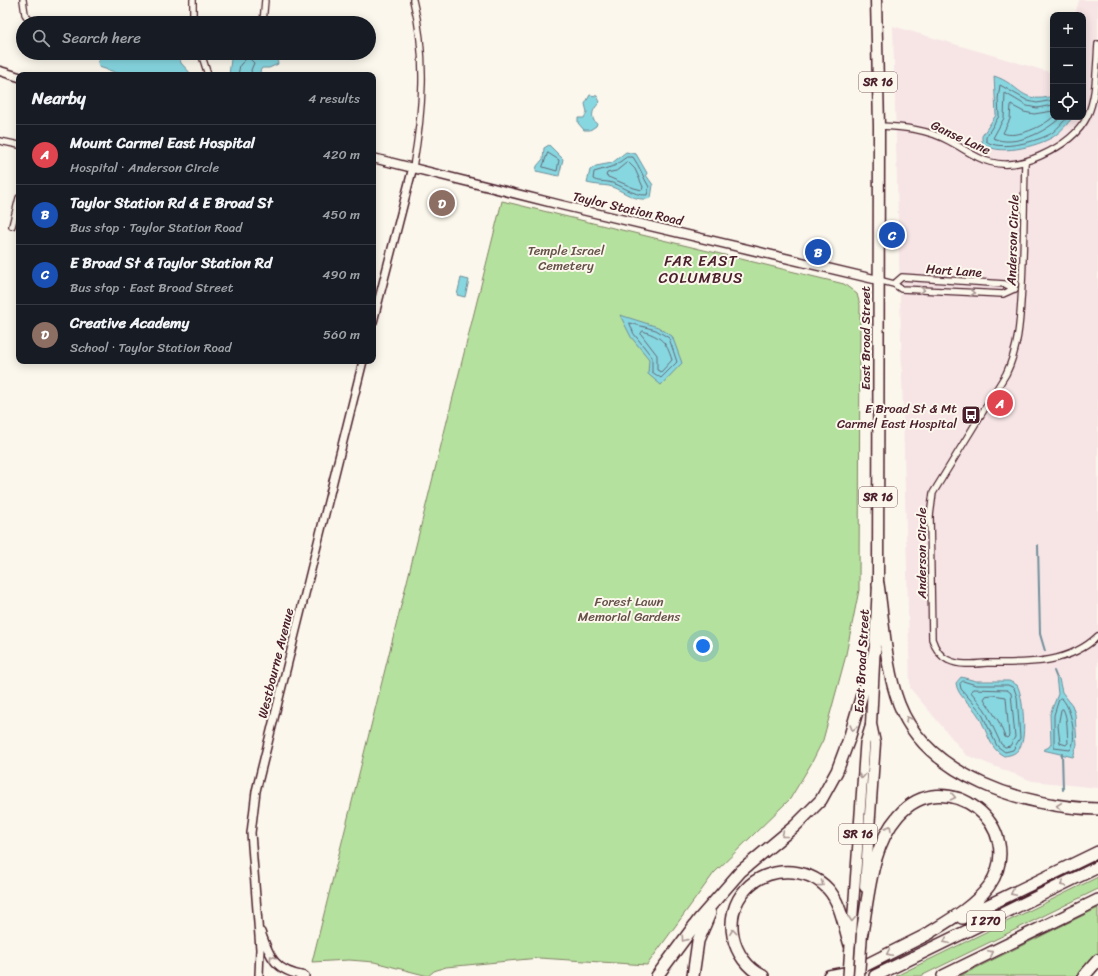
<!DOCTYPE html>
<html lang="en">
<head>
<meta charset="utf-8">
<style>
	:root { --surface:#171b24; --page:#20242c; --text:#f1f3f6; --muted:#9ea1a6; --line:#363941; --accent:#0b8043 }
	body { margin:0; font-family:Sriracha,sans-serif; background:var(--page); color:var(--text) }
	.controls { position:absolute; right:12px; top:12px; display:grid; overflow:hidden; border-radius:8px; box-shadow:0 2px 10px #0003 }
	.controls button { width:36px; height:36px; display:grid; place-items:center; padding:0; border:0; border-bottom:1px solid var(--line); background:var(--surface); color:var(--text); font:20px sans-serif }
	.you { position:absolute; left:703px; top:646px; width:14px; height:14px; margin:-10px; border:3px solid #fff; border-radius:50%; background:#1a73e8; box-shadow:0 0 0 6px #1a73e833 }
	.badge { display:grid; place-items:center; width:26px; height:26px; border-radius:50%; background:var(--accent); color:#fff; font-size:13px; font-weight:700 }
	.pin { position:absolute; translate:-50% -50%; border:2px solid #fff; box-shadow:0 1px 4px #0006 }
	.list { margin:0; padding:0; list-style:none }
	h2 { display:flex; justify-content:space-between; align-items:center; height:52px; margin:0; padding:0 16px; font-size:17px }
	h2 small { font-size:13px; font-weight:400; color:var(--muted) }
	.list li { display:grid; grid-template-columns:26px 1fr auto; gap:12px; align-items:center; box-sizing:border-box; height:60px; padding:0 16px; border-top:1px solid var(--line) }
	.list b { display:block; font-size:15px; white-space:nowrap }
	.list p { margin:0; font-size:13px; white-space:nowrap; color:var(--muted) }
	.list em { font-size:13px; font-style:normal; color:var(--muted) }
	.icon { flex:none; width:22px; height:22px; fill:none; stroke:currentColor; stroke-width:2; stroke-linecap:round; stroke-linejoin:round }
	.map { position:relative; flex:none; width:1098px; height:976px; overflow:hidden }
	.search { position:absolute; background:var(--surface); box-shadow:0 2px 10px #0003; left:16px; top:16px; width:360px; height:44px; display:flex; align-items:center; gap:10px; box-sizing:border-box; padding:0 14px; border-radius:22px; color:var(--muted); font-size:15px }
	.panel { position:absolute; background:var(--surface); box-shadow:0 2px 10px #0003; left:16px; top:72px; width:360px; height:292px; border-radius:8px }
	.map>svg:first-child { display:block }
	.built { fill:#f7e5e6 }
	.green { fill:#b5e19e; stroke:#808064 }
	.water { fill:#87d7e1; stroke:#6f8d98 }
	.lines { fill:none; stroke-linecap:round; stroke-linejoin:round }
	.shore { stroke:#626974; stroke-width:1 }
	.stream { stroke:#6f8d98; stroke-width:2 }
	.minor-casing { stroke:#4a1f2b; stroke-width:8 }
	.tertiary-casing { stroke:#4a1f2b; stroke-width:10 }
	.secondary-casing { stroke:#4a1f2b; stroke-width:11 }
	.primary-casing { stroke:#4a1f2b; stroke-width:12 }
	.trunk-casing { stroke:#4a1f2b; stroke-width:13 }
	.motorway-casing { stroke:#4a1f2b; stroke-width:14 }
	.minor { stroke:#fbf7ec; stroke-width:5.5 }
	.tertiary { stroke:#fbf7ec; stroke-width:7 }
	.secondary { stroke:#fbf7ec; stroke-width:8 }
	.primary { stroke:#fbf7ec; stroke-width:9 }
	.trunk { stroke:#fbf7ec; stroke-width:10 }
	.motorway { stroke:#fbf7ec; stroke-width:11 }
	.primary-bridge-casing { stroke:#4a1f2b; stroke-width:12; stroke-linecap:butt }
	.trunk-bridge-casing { stroke:#4a1f2b; stroke-width:13; stroke-linecap:butt }
	.primary-bridge { stroke:#fbf7ec; stroke-width:9 }
	.trunk-bridge { stroke:#fbf7ec; stroke-width:10 }
	.oneway { stroke:#ab9695 }
	.labels { text-anchor:middle; stroke-width:4; stroke-linejoin:round; paint-order:stroke }
	.shield { fill:#fbf7ec; stroke:#7f6065; stroke-width:1 }
	.shield-label { font-size:12px; font-weight:bold; fill:#4a1f2b }
	.street-label { font-size:13px; fill:#4a1f2b; stroke:#fbf7ec }
	.park-label { font-size:13px; fill:#655048; stroke:#fbf7ec }
	.poi-label { font-size:13px; fill:#4a1f2b; stroke:#fbf7ec; text-anchor:end }
	.quarter-label { font-size:15px; letter-spacing:1px; fill:#4a1f2b; stroke:#fbf7ec }
</style>
</head>
<body>
<div class="map">
<svg width="1098" height="976" viewBox="0 0 1098 976">
	<rect width="100%" height="100%" fill="#fbf7ec"/>
	<filter id="ink" filterUnits="userSpaceOnUse"><feTurbulence type="fractalNoise" baseFrequency=".025" numOctaves="2"/><feDisplacementMap in="SourceGraphic" scale="8" xChannelSelector="R" yChannelSelector="G"/><feConvolveMatrix kernelMatrix="1 2 1 2 8 2 1 2 1" color-interpolation-filters="sRGB"/></filter>
	<g filter="url(#ink)">
		<path class="built" d="M1079,0H1098V788L1032,781L966,755L910,688L893,26L1053,73V117H1083V15H1075Z"/>
		<path class="green" d="M502,201L844,284L857,294L860,305L859,590L845,659L823,740L811,764L790,799L714,873L647,965L539,958L446,967L434,971L428,976L374,962L349,960L312,962Z
			M1098,877V889L921,976H896Z
			M1098,908V954L1078,976H960Z"/>
		<path class="water" d="M109,53H178L181,63L192,75H124L99,67L98,62L100,58Z
			M241,53L277,58L278,64L269,68H262L260,71L261,74L270,75H229L231,59Z
			M994,76C1020,84 1021,105 1053,96V117H1073C1067,124 1061,132 1053,137C1038,146 995,158 982,142V136L996,115Z
			M590,95L597,96L600,102C595,107 590,113 594,121L597,123L596,126L590,130H584L578,123V118H584L587,112L585,104Z
			M549,145L563,159L559,176L536,171L537,166L543,159L544,148Z
			M626,152L636,154L647,173L646,175L653,185L651,198C635,203 623,190 609,186C602,185 594,185 587,183L590,170L596,166L612,163Z
			M461,278L469,280L465,297L457,295Z
			M620,315L658,327L672,336L682,363L661,385L648,374L649,359L631,337Z
			M1056,676L1059,679L1062,692L1072,705L1075,714L1077,745L1073,757L1043,750L1049,747L1051,744L1050,714L1058,694Z
			M961,677L976,681H1009L1017,685C1023,695 1027,738 1020,747C1016,754 1011,755 1004,756C989,749 987,729 978,715C972,705 957,696 956,683Z"/>
		<g class="lines">
			<path class="shore" d="M238,75L240,65L248,57L254,63L251,70L252,75
				M1053,100L1037,103L1028,101L1000,85L998,99L999,116L986,137V141C999,152 1039,141 1052,133C1058,128 1063,122 1068,117
				M1053,105L1037,108L1027,106L1005,93L1004,118L993,138C1014,148 1046,132 1061,117
				M1053,111L1034,114L1024,112L1011,105L1010,119L1003,133C1016,139 1044,126 1053,117
				M548,153L559,160L557,171L543,167Z
				M627,157H633C640,167 643,177 649,187L647,195C632,196 622,184 608,182C602,181 598,182 593,179L594,172L614,166Z
				M628,162L635,169L643,187L642,190L634,188L606,176L607,173L616,171Z
				M630,323L656,330L669,338L677,362L661,378L652,372V357L634,334Z
				M643,331C662,338 666,341 672,360L661,372L657,370V355L641,334Z
				M963,681L976,685H1008L1014,688L1017,697L1020,738L1013,750L1005,752L997,746L981,712L961,689L960,684Z
				M973,689L1007,690L1011,693L1015,737L1010,746L1005,747L1001,744L985,710L971,692Z
				M993,695L1006,697L1009,736L1007,738L1005,737L999,722L984,699L986,696Z
				M1061,698C1071,704 1078,742 1070,750L1054,748V715L1059,699Z
				M1063,709C1068,717 1067,733 1068,743L1066,745L1060,743L1058,726L1061,710Z"/>
			<path class="stream" d="M1038,545L1040,634L1045,651
				M1054,671L1056,676
				M1062,753L1063,790"/>
			<g class="minor-casing">
				<path id="minor" d="M23,0L25,14L29,20L64,23
					M193,0V23
					M263,23L265,0
					M201,53L208,75
					M879,126C904,127 926,129 949,141C963,148 975,158 990,162C1007,167 1024,163 1040,156C1098,130 1094,101 1098,44
					M0,141L19,145
					M1025,162C1024,203 1024,244 1022,285C1020,316 1020,345 1006,374L933,493L930,516L932,639C935,648 939,656 948,660C960,666 975,664 987,663C1026,663 1068,665 1098,636
					M413,167C423,111 427,56 413,0
					M12,226L19,198
					M878,280L894,284L901,289L1003,294L1014,289
					M894,284L902,277L1005,284L1015,289"/>
			</g>
			<g class="tertiary-casing">
				<path id="tertiary" d="M373,322L413,167
					M261,932C270,958 275,971 305,976
					M259,976L260,949L251,833L256,791L363,361"/>
			</g>
			<g class="secondary-casing">
				<path id="secondary" d="M0,71L19,77
					M373,158L561,205L878,280"/>
			</g>
			<g class="primary-casing">
				<path id="primary" d="M851,941L865,743L871,724"/>
			</g>
			<g class="trunk-casing">
				<path id="trunk" d="M865,887L875,743L871,724L878,584L879,126L876,0"/>
			</g>
			<g class="motorway-casing">
				<path id="motorway" d="M878,584C884,623 885,667 899,704C927,777 1027,808 1098,809
					M962,918L1098,852
					M862,933C869,894 871,847 898,816C945,761 1030,827 989,886C973,908 946,922 924,936
					M657,976L700,918L741,871L795,826L821,800L837,771L849,739L875,650
					M693,976L698,941L710,913
					M763,976C731,960 721,916 746,889C767,866 807,866 828,889C841,903 844,927 850,945
					M829,976L850,972
					M844,976L930,933
					M875,976L1098,867
					M943,976L1098,900
					M1084,976L1098,960"/>
			</g>
			<use href="#minor" class="minor"/>
			<use href="#tertiary" class="tertiary"/>
			<use href="#secondary" class="secondary"/>
			<use href="#primary" class="primary"/>
			<use href="#trunk" class="trunk"/>
			<use href="#motorway" class="motorway"/>
			<g class="primary-bridge-casing">
				<path id="primary-bridge" d="M848,976L850,945"/>
			</g>
			<g class="trunk-bridge-casing">
				<path id="trunk-bridge" d="M859,976L862,933"/>
			</g>
			<use href="#primary-bridge" class="primary-bridge"/>
			<use href="#trunk-bridge" class="trunk-bridge"/>
		</g>
		<defs><path id="oneway-chevron" d="M-2-3.5L2.5 0L-2 3.5" fill="none" stroke-width="1.6" stroke-linecap="round" stroke-linejoin="round"/></defs>
		<g class="oneway">
			<use href="#oneway-chevron" transform="translate(922 290) rotate(3)"/>
			<use href="#oneway-chevron" transform="translate(972 293) rotate(3)"/>
			<use href="#oneway-chevron" transform="translate(908 719) rotate(-119)"/>
			<use href="#oneway-chevron" transform="translate(853 728) rotate(106)"/>
			<use href="#oneway-chevron" transform="translate(862 776) rotate(94)"/>
			<use href="#oneway-chevron" transform="translate(953 797) rotate(12)"/>
			<use href="#oneway-chevron" transform="translate(1059 806) rotate(-173)"/>
			<use href="#oneway-chevron" transform="translate(889 828) rotate(-59)"/>
			<use href="#oneway-chevron" transform="translate(784 835) rotate(142)"/>
			<use href="#oneway-chevron" transform="translate(821 884) rotate(36)"/>
			<use href="#oneway-chevron" transform="translate(1063 884) rotate(154)"/>
			<use href="#oneway-chevron" transform="translate(1013 893) rotate(154)"/>
			<use href="#oneway-chevron" transform="translate(852 919) rotate(94)"/>
			<use href="#oneway-chevron" transform="translate(733 932) rotate(-96)"/>
			<use href="#oneway-chevron" transform="translate(684 939) rotate(126)"/>
			<use href="#oneway-chevron" transform="translate(946 941) rotate(154)"/>
			<use href="#oneway-chevron" transform="translate(889 953) rotate(154)"/>
			<use href="#oneway-chevron" transform="translate(991 953) rotate(-26)"/>
			<use href="#oneway-chevron" transform="translate(272 958) rotate(-125)"/>
		</g>
	</g>
	<defs>
		<g id="bus-square" transform="scale(1)"><rect x="-9" y="-9" width="18" height="18" rx="4" fill="#4a1f2b" stroke="#fbf7ec"/><path d="M-5-6H5V4H4V6H2V4H-2V6H-4V4H-5ZM-3.5-4V0h7V-4ZM-3.5 1.2v1.5H-2V1.2ZM2 1.2v1.5H3.5V1.2Z" fill="#fff"/></g>
	</defs>
	<g fill-rule="evenodd">
		<use href="#bus-square" x="971" y="415"/>
	</g>
	<g class="labels">
		<g class="shield">
			<rect x="859" y="72" width="38" height="20" rx="3"/>
			<rect x="859" y="487" width="38" height="20" rx="3"/>
			<rect x="839" y="824" width="38" height="20" rx="3"/>
			<rect x="967" y="911" width="38" height="20" rx="3"/>
		</g>
		<g class="shield-label">
			<text x="878" y="86">SR 16</text>
			<text x="878" y="501">SR 16</text>
			<text x="858" y="838">SR 16</text>
			<text x="986" y="925">I 270</text>
		</g>
		<g class="street-label">
			<text transform="translate(961 137) rotate(25)" y="5">Ganse Lane</text>
			<text transform="translate(628 208) rotate(13)" y="5">Taylor Station Road</text>
			<text transform="translate(1012 240) rotate(-88)" y="5">Anderson Circle</text>
			<text transform="translate(954 270) rotate(4)" y="5">Hart Lane</text>
			<text transform="translate(865 338) rotate(-90)" y="5">East Broad Street</text>
			<text transform="translate(921 553) rotate(-90)" y="5">Anderson Circle</text>
			<text transform="translate(861 661) rotate(-87)" y="5">East Broad Street</text>
			<text transform="translate(275 663) rotate(-76)" y="5">Westbourne Avenue</text>
		</g>
		<g class="park-label">
			<text x="566" y="255">Temple Israel<tspan x="566" dy="15">Cemetery</tspan></text>
			<text x="629" y="606">Forest Lawn<tspan x="629" dy="15">Memorial Gardens</tspan></text>
		</g>
		<g class="poi-label">
			<text x="957" y="413">E Broad St &amp; Mt<tspan x="957" dy="15">Carmel East Hospital</tspan></text>
		</g>
		<g class="quarter-label">
			<text x="701" y="266">FAR EAST<tspan x="701" dy="17">COLUMBUS</tspan></text>
		</g>
	</g>
</svg>
<div class="controls">
<button>+</button>
<button>−</button>
<button><svg class="icon" aria-label="locate" viewBox="0 0 24 24"><circle cx="12" cy="12" r="6"/><path d="M12 2v4M12 18v4M2 12h4M18 12h4"/></svg></button>
</div>
<div class="you"></div>
<div class="pin badge" style="left:1000px;top:403px;background:#e0444e">A</div>
<div class="pin badge" style="left:818px;top:252px;background:#1a4fb4">B</div>
<div class="pin badge" style="left:892px;top:235px;background:#1a4fb4">C</div>
<div class="pin badge" style="left:442px;top:203px;background:#8d6e63">D</div>
<div class="search"><svg class="icon" aria-label="search" viewBox="0 0 24 24"><circle cx="10" cy="10" r="6"/><path d="M15 15l6 6"/></svg>Search here</div>
<section class="panel">
<h2>Nearby<small>4 results</small></h2>
<ul class="list">
<li><span class="badge" style="background:#e0444e">A</span><div><b>Mount Carmel East Hospital</b><p>Hospital · Anderson Circle</p></div><em>420 m</em></li>
<li><span class="badge" style="background:#1a4fb4">B</span><div><b>Taylor Station Rd &amp; E Broad St</b><p>Bus stop · Taylor Station Road</p></div><em>450 m</em></li>
<li><span class="badge" style="background:#1a4fb4">C</span><div><b>E Broad St &amp; Taylor Station Rd</b><p>Bus stop · East Broad Street</p></div><em>490 m</em></li>
<li><span class="badge" style="background:#8d6e63">D</span><div><b>Creative Academy</b><p>School · Taylor Station Road</p></div><em>560 m</em></li>
</ul>
</section>
</div>
</body>
</html>
